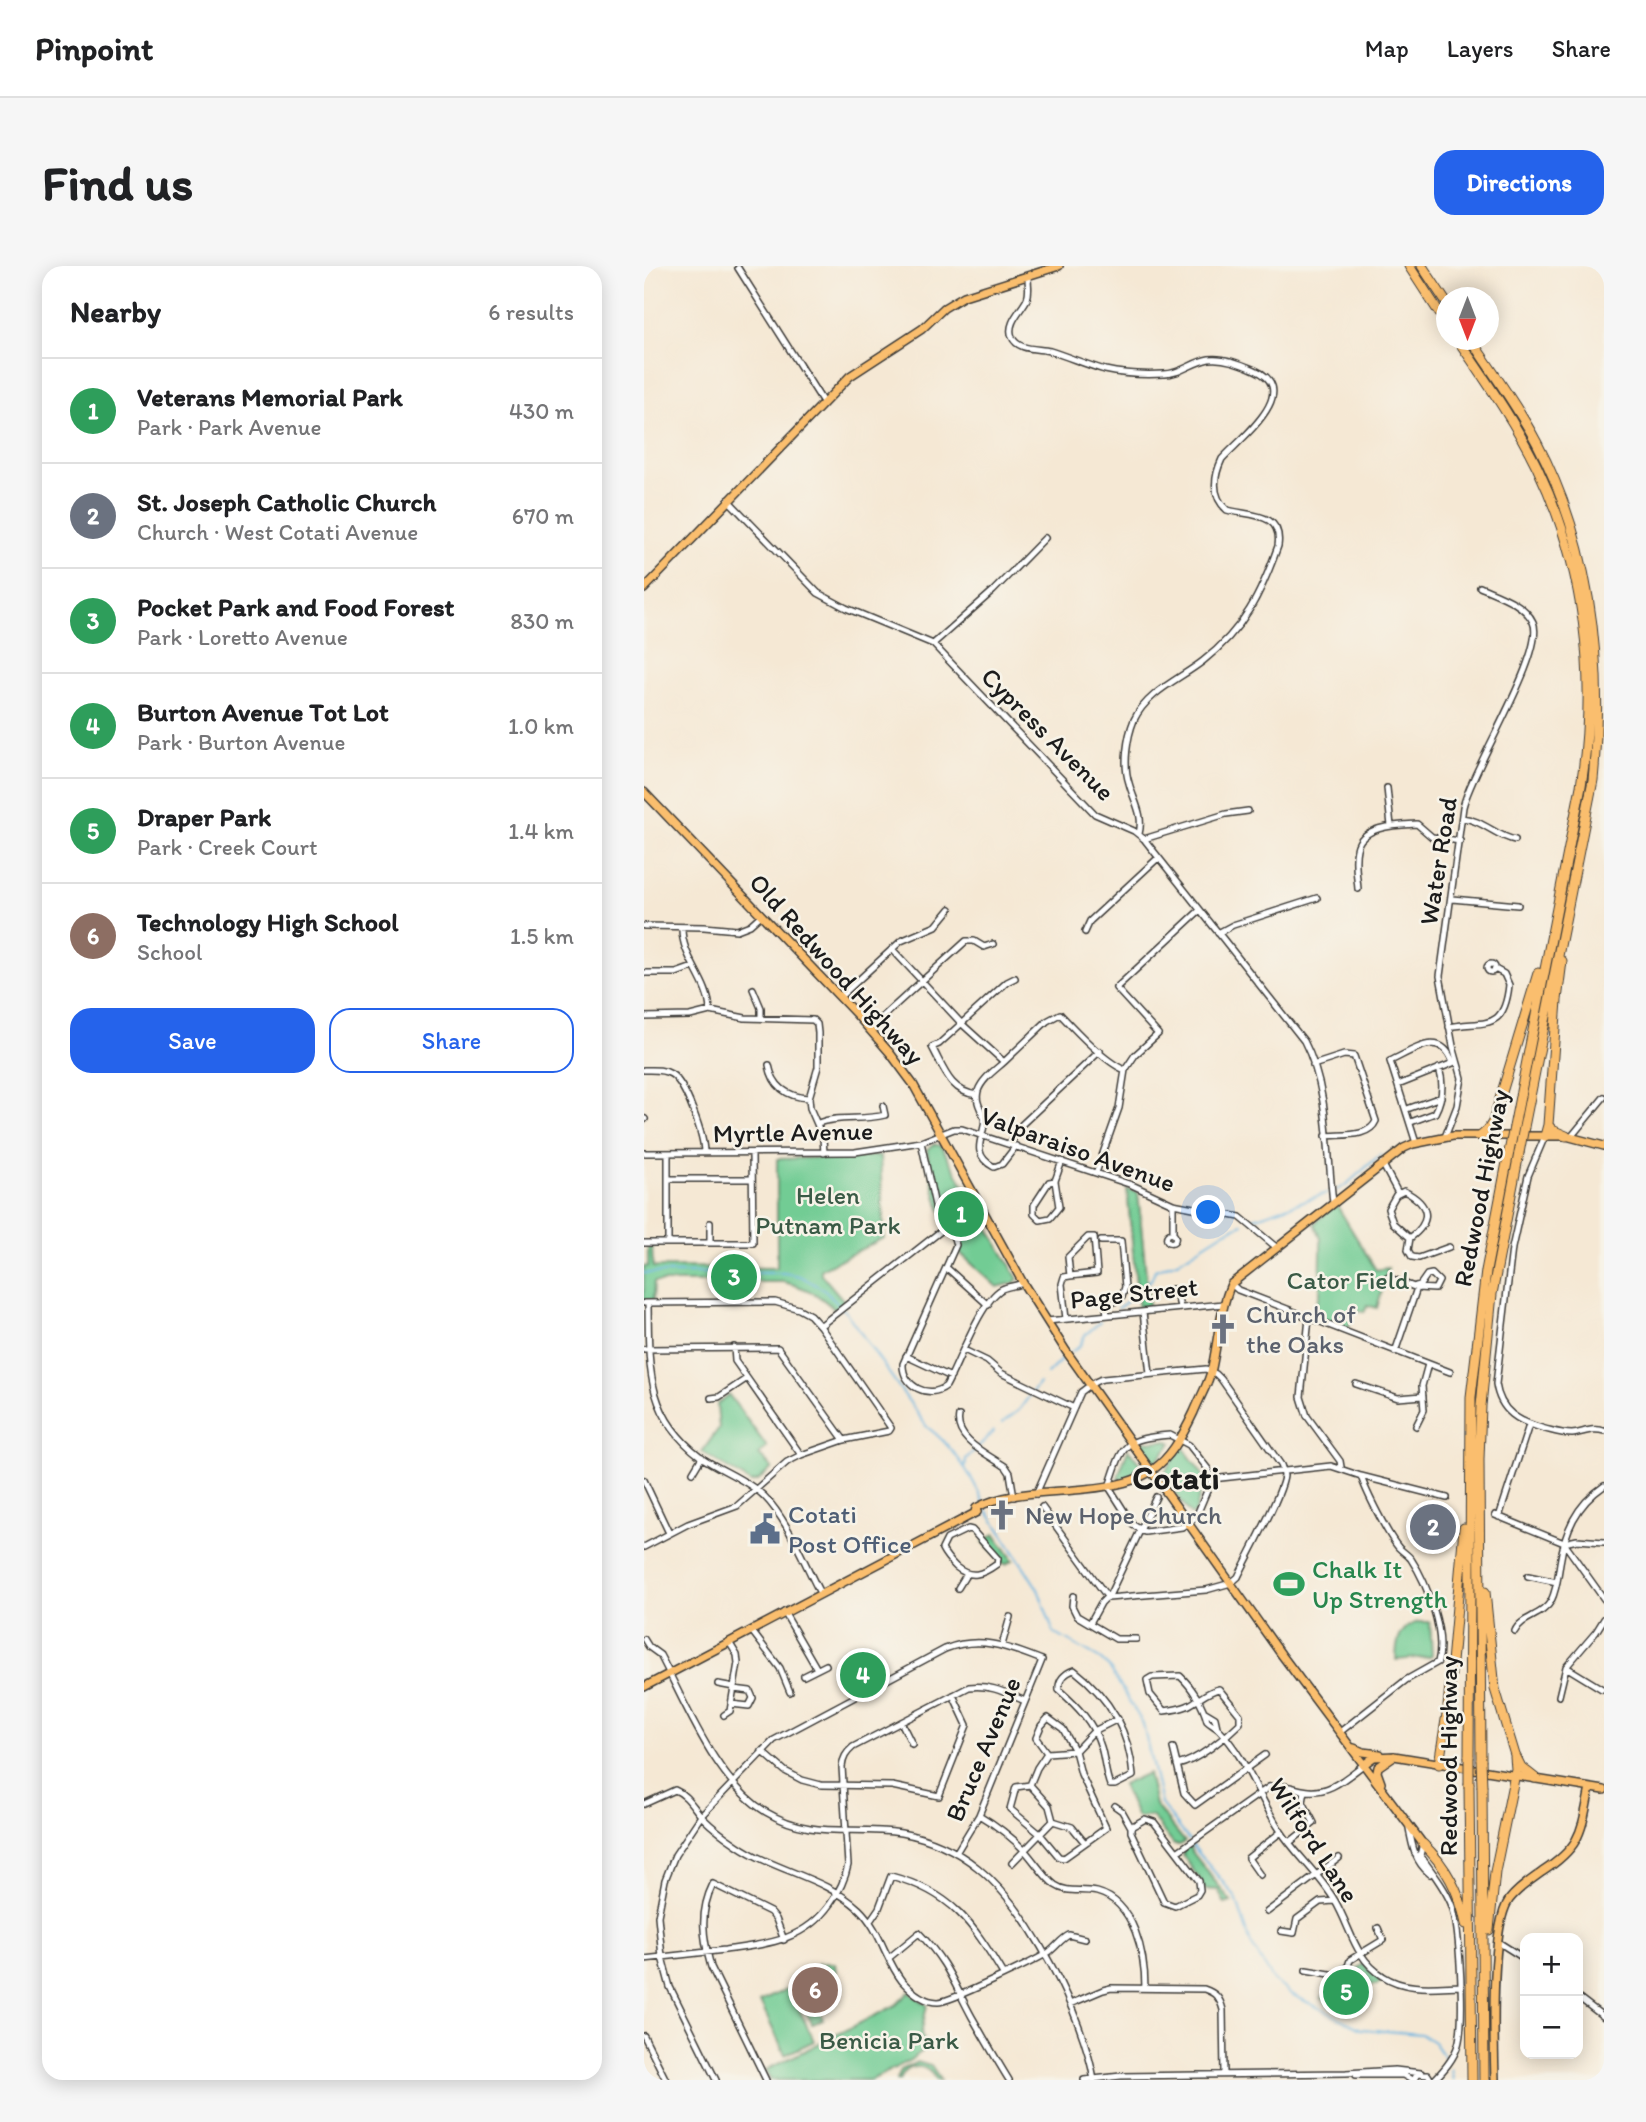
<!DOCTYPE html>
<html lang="en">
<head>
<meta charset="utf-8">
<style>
	:root { --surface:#fff; --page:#f6f6f6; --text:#202124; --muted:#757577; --line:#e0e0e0; --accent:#2563eb }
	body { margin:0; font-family:Itim,sans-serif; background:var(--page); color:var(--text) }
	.controls { position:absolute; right:21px; bottom:21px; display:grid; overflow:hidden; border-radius:14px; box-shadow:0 4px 18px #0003 }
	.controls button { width:63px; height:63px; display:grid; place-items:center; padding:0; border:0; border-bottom:2px solid var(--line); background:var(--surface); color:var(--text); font:35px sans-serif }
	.compass { position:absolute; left:792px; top:21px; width:63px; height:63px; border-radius:50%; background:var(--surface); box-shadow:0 4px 18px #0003; rotate:180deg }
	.you { position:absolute; left:565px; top:947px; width:24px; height:24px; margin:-18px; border:5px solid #fff; border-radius:50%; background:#1a73e8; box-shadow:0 0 0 10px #1a73e833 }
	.badge { display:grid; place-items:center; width:46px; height:46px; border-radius:50%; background:var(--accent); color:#fff; font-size:23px; font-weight:700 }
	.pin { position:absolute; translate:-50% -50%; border:4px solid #fff; box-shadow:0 2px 7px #0006 }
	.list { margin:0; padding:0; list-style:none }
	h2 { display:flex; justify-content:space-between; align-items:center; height:91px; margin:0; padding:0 28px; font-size:30px }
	h2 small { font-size:23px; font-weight:400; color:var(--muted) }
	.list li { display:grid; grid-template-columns:46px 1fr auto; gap:21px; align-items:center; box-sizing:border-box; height:105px; padding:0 28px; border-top:2px solid var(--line) }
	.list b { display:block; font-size:26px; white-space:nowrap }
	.list p { margin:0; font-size:23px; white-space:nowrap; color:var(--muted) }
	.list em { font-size:23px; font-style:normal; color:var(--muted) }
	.actions { display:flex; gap:14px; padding:21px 28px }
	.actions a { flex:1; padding:16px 0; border:2px solid var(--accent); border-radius:21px; text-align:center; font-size:24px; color:var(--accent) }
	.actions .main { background:var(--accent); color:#fff }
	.map { position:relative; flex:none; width:960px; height:1814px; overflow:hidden; border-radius:21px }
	header { display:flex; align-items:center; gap:42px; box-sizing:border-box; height:98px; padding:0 35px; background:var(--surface); border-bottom:2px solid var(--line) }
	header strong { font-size:33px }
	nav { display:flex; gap:38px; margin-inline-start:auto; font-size:24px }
	.intro { display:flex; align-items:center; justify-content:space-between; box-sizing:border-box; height:168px; padding:0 42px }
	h1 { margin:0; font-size:49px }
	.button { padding:18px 32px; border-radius:21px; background:var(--accent); color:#fff; font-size:24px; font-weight:700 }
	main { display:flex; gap:42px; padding:0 42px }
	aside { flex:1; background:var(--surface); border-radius:21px; box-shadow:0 4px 18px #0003 }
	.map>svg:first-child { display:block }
	.green { fill:#72cc94; stroke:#477458; stroke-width:2 }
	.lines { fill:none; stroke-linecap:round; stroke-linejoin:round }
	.stream { stroke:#67b3e0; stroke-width:2 }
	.minor-casing { stroke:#3d3b38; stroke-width:8 }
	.major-casing { stroke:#3d3b38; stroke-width:10 }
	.highway-casing { stroke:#3d3b38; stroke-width:11 }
	.minor { stroke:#fff; stroke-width:5 }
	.major { stroke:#fabe6e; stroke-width:7 }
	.highway { stroke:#fabe6e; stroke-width:9 }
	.highway-bridge-casing { stroke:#3d3b38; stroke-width:11; stroke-linecap:butt }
	.highway-bridge { stroke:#fabe6e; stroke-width:9 }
	.labels { text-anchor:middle; stroke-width:5; stroke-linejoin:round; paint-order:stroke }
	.street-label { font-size:26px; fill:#1c1c1c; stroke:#f7f3e8 }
	.park-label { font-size:26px; fill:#3a5a46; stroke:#f7f3e8 }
	.worship-label { font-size:26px; fill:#5b616d; stroke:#f7f3e8; text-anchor:start }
	.service-label { font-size:26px; fill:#4e5e75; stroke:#f7f3e8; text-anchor:start }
	.leisure-label { font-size:26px; fill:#27864d; stroke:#f7f3e8; text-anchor:start }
	.district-label { font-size:33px; font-weight:bold; fill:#1c1c1c; stroke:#f7f3e8 }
</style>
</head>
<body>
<header>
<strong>Pinpoint</strong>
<nav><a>Map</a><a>Layers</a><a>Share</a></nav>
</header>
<div class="intro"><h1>Find us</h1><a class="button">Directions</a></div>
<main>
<aside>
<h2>Nearby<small>6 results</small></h2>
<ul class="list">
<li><span class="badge" style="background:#2e9e5b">1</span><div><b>Veterans Memorial Park</b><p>Park · Park Avenue</p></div><em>430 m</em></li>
<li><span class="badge" style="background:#6b7280">2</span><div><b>St. Joseph Catholic Church</b><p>Church · West Cotati Avenue</p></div><em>670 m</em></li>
<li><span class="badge" style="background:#2e9e5b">3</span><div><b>Pocket Park and Food Forest</b><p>Park · Loretto Avenue</p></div><em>830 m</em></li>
<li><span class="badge" style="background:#2e9e5b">4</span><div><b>Burton Avenue Tot Lot</b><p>Park · Burton Avenue</p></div><em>1.0 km</em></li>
<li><span class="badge" style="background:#2e9e5b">5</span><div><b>Draper Park</b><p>Park · Creek Court</p></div><em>1.4 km</em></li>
<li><span class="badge" style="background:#8d6e63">6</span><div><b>Technology High School</b><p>School</p></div><em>1.5 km</em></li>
</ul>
<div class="actions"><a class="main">Save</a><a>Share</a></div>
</aside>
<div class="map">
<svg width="960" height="1814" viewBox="0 0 960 1814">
	<rect width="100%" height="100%" fill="#f7f3e8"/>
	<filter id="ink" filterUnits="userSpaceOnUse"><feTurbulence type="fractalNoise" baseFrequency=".0143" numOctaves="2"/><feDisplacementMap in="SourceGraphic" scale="14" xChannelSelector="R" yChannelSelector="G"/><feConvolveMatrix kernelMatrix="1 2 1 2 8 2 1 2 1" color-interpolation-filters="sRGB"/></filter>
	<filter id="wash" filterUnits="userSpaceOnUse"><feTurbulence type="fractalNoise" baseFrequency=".00686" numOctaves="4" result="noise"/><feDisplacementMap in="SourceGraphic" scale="28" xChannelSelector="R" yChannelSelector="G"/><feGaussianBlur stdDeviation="1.57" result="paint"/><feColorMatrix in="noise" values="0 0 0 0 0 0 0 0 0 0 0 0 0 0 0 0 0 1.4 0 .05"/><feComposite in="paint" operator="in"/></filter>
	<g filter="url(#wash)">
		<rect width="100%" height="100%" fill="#f5e8d4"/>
		<path class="green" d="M290,878L297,880L374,1013L370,1017L353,1021L315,986C317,970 306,964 300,951C290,931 287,906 283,884Z
			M236,890L240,972L177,1003V1008L201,1036L191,1044C175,1028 161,1021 139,1016H10L9,1034L0,1035V1001L4,1000V981H8L9,1001L133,1002V893Z
			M483,923L494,927L505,1040L494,1041V1018H492Z
			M692,938L732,1004L744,1002L733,1042L723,1039L720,1046L711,1043L704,1063L668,1049L676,1028L677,987V973L671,957Z
			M85,1129L123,1181L115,1189L128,1202L114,1215L107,1217L58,1186L75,1162L73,1138Z
			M495,1174C506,1179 519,1171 528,1177L511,1196C504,1194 496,1183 492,1177Z
			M539,1181L561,1212L560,1224L557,1225L551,1247L547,1249L519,1210C521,1204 534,1187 539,1181Z
			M484,1183L497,1199L496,1207L476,1214L474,1211Z
			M351,1268L369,1294L362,1298L356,1297L358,1293L339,1276Z
			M775,1356H786L788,1389L786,1391L752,1394C752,1376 756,1360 775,1356Z
			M218,1397L229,1416L219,1421L209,1402Z
			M504,1507L511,1539L541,1576L536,1579H530L507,1550L493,1552L478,1519Z
			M546,1580L549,1587L587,1636L581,1638L574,1624L559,1623L557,1615L539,1590L540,1584Z
			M191,1697L192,1709L181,1714L171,1707L173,1698Z
			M719,1698L738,1714L733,1719H727L698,1743L677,1732Z
			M145,1722L170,1775L141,1789L116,1736Z
			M159,1726L163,1734L169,1731L179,1753L168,1758L153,1729Z
			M265,1726L283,1739L277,1768L284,1781L265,1795L227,1814H126L122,1804L252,1739Z
			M273,1796L287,1800L296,1814H292C283,1797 264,1796 256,1814H253L257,1804Z"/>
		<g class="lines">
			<path class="stream" d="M693,924L703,918L737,888
				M607,953L683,927
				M0,1007H140L156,1010L181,1024L202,1046L283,1161C307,1178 328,1209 339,1236
				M474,1042L499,1024L500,1019L507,1014L511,1004L533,996L582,965L599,958
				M427,1086L435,1081L441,1069L456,1056
				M403,1108L422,1089
				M358,1157L375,1144L395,1117
				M321,1202L322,1193L350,1165
				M341,1241L394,1323L410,1367L456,1393L466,1402L499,1458L517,1538L545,1574
				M548,1579L592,1632L607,1678L630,1715L647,1728L717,1763L777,1768L790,1776L802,1793
				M807,1803L809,1814"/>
		</g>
	</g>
	<g filter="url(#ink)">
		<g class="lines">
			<g class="minor-casing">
				<path id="minor" d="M94,2L179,136
					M384,12C384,19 386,26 383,33C378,44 362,57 368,71C374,85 394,82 406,85C425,91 443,99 461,104C479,108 501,109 520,108C537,108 548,96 565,93C580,91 597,98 611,104C659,125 597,172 578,193C570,210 567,230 583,244C606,250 639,246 634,280C617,328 600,363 559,395C536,413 503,426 490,454C483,471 479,499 485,517C490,536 500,548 495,568
					M84,234L174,327L202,342L289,378L451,548L490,565L500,573L660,775C685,823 683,884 689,937
					M289,378L349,325L401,272
					M743,522L747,560
					M818,552C839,554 851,570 871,574
					M500,573L582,548L604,545
					M714,623C713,610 710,595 713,583C717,559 755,559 773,558L788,571L816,575
					M808,633L874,639
					M0,660L60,661L93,664L106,659L116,650
					M38,661C37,692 65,714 66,745
					M441,666L446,655L514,592
					M574,667L589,659L673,632
					M248,683L318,758L360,796L403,755L416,748C432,765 461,796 481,804
					M843 702a4 4 0 1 1 8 0a4 4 0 1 1-8 0Z
					M0,707H32L49,701
					M109,723L117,742V752
					M196,731L257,675L292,660L306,643
					M0,751L46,750L66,745L101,752L169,754L173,758L174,767V801L165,832L166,842L179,872L180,887
					M805,761C840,754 860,767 865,719L860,708L851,703
					M225,763L322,675H330L340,681L349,678
					M360,796C351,804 338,813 334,825C331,836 337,842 340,852C344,866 322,886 350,901L358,898L372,880
					M125,799C129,821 143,831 165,832
					M669,799L700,789L710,790L732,855C725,872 698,868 682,870
					M0,804C9,804 19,803 27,808C42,817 60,870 60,887
					M754,819L809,797C797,762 769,785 746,795L772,877
					M333,829C306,826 300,803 288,781L295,778L363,716L371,712
					M763,843L797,831
					M0,854L1,853
					M767,856L791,847C799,832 800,818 795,802
					M174,857C196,849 218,855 241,849L239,840
					M901,870L884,910L868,982L852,1118C856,1146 875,1156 901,1163C909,1165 918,1168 928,1168C939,1167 948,1161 960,1165
					M801,871L813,840L818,812L809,780L796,710L819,541C828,502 903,385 889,356C880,337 854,329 836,321
					M927,871L960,831
					M277,876L292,944L310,972L312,979L259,1098C258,1120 285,1134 302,1120C315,1097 336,1035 358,1023C364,1020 372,1020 379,1017
					M367,878L373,863L456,785
					M0,887L211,886L277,876L310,863H318L488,919L529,938L596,951L632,981
					M24,887V977
					M738,897L754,927
					M452,907L475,842L481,804L491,789L514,768L472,722L556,644
					M24,913H108
					M411,915L405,916L390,939V948L396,954L406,952L415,941L411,915L418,895
					M760,925C786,938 789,955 766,972L749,957L744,943L752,929Z
					M66,957V977
					M522.5 972a4.5 4.5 0 1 1 9 0a4.5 4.5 0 1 1-9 0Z
					M529,968V938
					M766,972L764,984L768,991L775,992L805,981
					M457,975H477L481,1021L478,1031L462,1041L463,1049
					M0,977H109L108,887
					M303,1002L344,1039
					M743,1011L773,1022
					M587,1018L594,1024L806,1106
					M534,1033L533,1025L528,1023L526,1026L534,1033L536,1041
					M0,1037L131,1036L155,1043L166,1049L176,1060L247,1162L245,1165L200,1174L157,1189L143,1196L93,1240L44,1258L0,1281
					M4,1037C5,1099 1,1149 57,1191C77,1205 102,1213 120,1230C144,1254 160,1297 176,1327
					M499,1046L506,1108
					M665,1052L657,1131L663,1150L696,1195L697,1201
					M422,1053L418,1018L420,1011L426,1010L424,991L444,971H450L453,1007L426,1010
					M403,1055L580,1038
					M176,1060L302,961
					M90,1081L91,1095L157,1189
					M0,1083L134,1082L200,1174
					M320,1084L343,1095L357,1107L430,1142
					M751,1086L773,1022L791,1023L795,1015L788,1008L783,1009L776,1019L772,1020
					M262,1090L307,1111
					M712,1118L754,1132L779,1130
					M67,1132L75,1131L102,1113
					M315,1150C310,1174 345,1189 362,1201L366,1207L370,1231
					M772,1160L780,1144L778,1120L784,1098
					M526,1169L545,1179L564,1203L568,1213L552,1251L538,1261L501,1266L489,1259L465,1221C479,1177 480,1173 526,1169Z
					M49,1206L58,1191
					M568,1213L687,1200L717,1210L803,1232
					M0,1214L25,1267
					M392,1228L437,1126C444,1121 451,1114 459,1113L562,1103L572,1108L577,1113L637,1199C638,1202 640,1206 640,1210C638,1229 604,1290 594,1311L587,1317L562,1324L464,1332L398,1241
					M851,1249L920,1277L960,1333
					M855,1251L885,1159
					M324,1263L328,1264L354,1293L353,1298C338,1309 327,1313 312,1301C306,1295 302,1291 298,1283L303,1273Z
					M920,1277L933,1274L960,1276
					M884,1310L913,1316
					M314,1322L322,1309
					M429,1330L428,1340L433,1350L472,1373H492
					M140,1346L173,1403
					M446,1357L457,1337L466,1328L512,1231
					M107,1364L136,1402L146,1426
					M871,1365C877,1351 899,1350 907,1335C913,1323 914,1310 916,1297C921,1265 932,1239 960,1220
					M0,1373L5,1381L16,1389C43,1440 72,1516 122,1546C169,1574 208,1559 257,1567C285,1572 312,1584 334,1602C386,1644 439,1749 450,1814
					M358,1379L366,1351
					M922,1401L958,1423
					M430,1404C465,1431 486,1466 489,1510L471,1519H466C461,1507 461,1494 457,1481C450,1457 433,1440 415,1424C414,1414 421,1407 430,1404Z
					M160,1410L182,1399
					M74,1418L90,1421
					M915,1430L922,1401L952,1366L960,1353
					M87,1438L105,1440L109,1432L106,1425L90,1423
					M561,1446L571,1452L573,1461
					M80,1449L86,1445L94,1397L93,1389L85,1376
					M257,1456L268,1478
					M696,1466L762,1414L794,1396C802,1367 783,1317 767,1293C764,1289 759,1286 755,1282C745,1271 722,1226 717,1210
					M529,1482L540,1527L551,1539L621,1489
					M118,1485L141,1505L158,1514L177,1519L248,1520L295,1530L323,1459L309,1429
					M533,1499C553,1495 581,1472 596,1457V1449L575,1423C563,1425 554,1435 543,1440C536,1443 528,1444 520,1445L506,1428L503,1414L508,1411L536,1410C548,1421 559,1439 563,1455C567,1459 571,1460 575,1464C602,1491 615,1532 636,1564C652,1589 676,1609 691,1635C707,1662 710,1692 739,1710C762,1725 789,1721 816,1720
					M386,1519L372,1521L366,1543L396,1568L415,1591L420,1592L462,1562L437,1508L431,1485L419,1463L404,1452L397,1460L392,1472L403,1487
					M386,1519L393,1502L403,1487L431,1485L450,1465L474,1453
					M386,1519L405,1540L409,1555
					M0,1538L31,1524C44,1529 50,1543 60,1553C70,1563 81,1571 93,1579C131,1605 180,1611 215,1643C236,1663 241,1693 258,1715C267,1725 280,1736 294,1736C306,1736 393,1694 405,1686C412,1681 417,1673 425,1669L441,1673
					M471,1540L478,1545L487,1561
					M335,1549C352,1559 368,1571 382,1586C391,1596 400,1611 411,1619C424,1628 438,1622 453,1626C491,1636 501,1689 501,1722
					M501,1553L510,1556L555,1615L556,1624L553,1629L531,1640L520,1636L487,1566V1561Z
					M409,1555L428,1561L441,1577
					M765,1562C768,1580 771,1596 786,1608
					M646,1576L670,1557L659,1536L661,1525
					M779,1578L776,1589C787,1605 801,1621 808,1640C816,1663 821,1756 814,1779C810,1793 800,1804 790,1814
					M533,1586L625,1521C637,1518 646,1521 658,1524C683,1530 701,1513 719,1499
					M368,1597L409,1555
					M616,1609L604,1592L637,1566
					M623,1646L695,1592
					M226,1655L235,1642L247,1610C307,1626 328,1656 359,1708
					M637,1665L650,1667L653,1653L676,1636L691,1635
					M854,1676L881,1693
					M246,1691L275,1667C304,1697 309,1716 328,1751C340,1772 352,1793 365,1814
					M0,1693C27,1690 54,1687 81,1684C123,1678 160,1675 186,1638C195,1626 201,1614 204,1599L198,1501C199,1492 202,1487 209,1481L325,1421C346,1418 362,1427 381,1435
					M662,1704L692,1709L704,1700L706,1694L739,1674L734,1662
					M934,1731L960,1751
					M426,1738L459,1724L467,1722L560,1723C572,1727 576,1732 579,1744L580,1808
					M0,1770L22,1814
					M712,1809H759L768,1814
					M72,1814L26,1721L18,1691L14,1650L21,1614L31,1589L57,1550L130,1474L301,1383C337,1369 364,1381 398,1394L335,1549L312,1587
					M122,1814L67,1701C59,1672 55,1646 69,1618L126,1646L132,1653L140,1674
					M440,1814L477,1810L702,1807L751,1804L777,1807
					M770,1814L773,1808L784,1809L787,1814"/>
			</g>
			<g class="major-casing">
				<path id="major" d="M0,323L206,110L278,63L300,42L320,30L415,0
					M0,526L211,747L246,787L269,818L379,1017L422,1085L637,1388L779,1578
					M331,1246L332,1242C362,1225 407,1227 441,1223C504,1217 523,1203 550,1146C556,1131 565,1117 568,1102C574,1074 576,1044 587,1018L760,882L769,878L809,870H922L960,880
					M0,1421L333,1246
					M710,1482L719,1486L736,1488
					M719,1499L730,1491L750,1490L960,1524
					M737,1517L733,1506L734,1501L750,1490
					M851,1814C850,1776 846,1661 865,1634C874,1622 887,1614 898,1606C938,1580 937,1566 946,1522"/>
			</g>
			<g class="highway-casing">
				<path id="highway" d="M765,0L802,57
					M778,0L802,36
					M814,74C842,115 871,156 893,201C941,301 954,411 937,520L870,861
					M827,74C850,108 874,141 893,177C948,282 960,397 949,514L880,861
					M904,859L908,864L922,870
					M837,870L844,864L849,856L894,707
					M901,870L904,859L913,734L918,695
					M841,1326L851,1423L871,1489L877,1501L891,1512
					M825,1491L827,1131L842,1005L865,886
					M837,1494L835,1193L837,1140L848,1028L875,887
					M795,1498L804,1441L820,1262
					M825,1518L828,1814
					M838,1521L840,1814
					M779,1578C802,1600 816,1626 822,1658
					M845,1664L851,1606L872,1503L871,1491"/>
			</g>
			<use href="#minor" class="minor"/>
			<use href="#major" class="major"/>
			<use href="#highway" class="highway"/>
			<g class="highway-bridge-casing">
				<path id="highway-bridge" d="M865,886L870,861
					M875,887L880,861
					M825,1491V1518
					M837,1494L838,1521"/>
			</g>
			<use href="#highway-bridge" class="highway-bridge"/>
		</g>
	</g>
	<defs>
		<g id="church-bare" transform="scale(2.415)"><path d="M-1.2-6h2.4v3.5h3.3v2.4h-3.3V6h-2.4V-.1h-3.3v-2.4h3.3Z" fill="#6b7280" stroke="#f7f3e8" stroke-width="2.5" paint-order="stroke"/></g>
		<g id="civic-bare" transform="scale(2.415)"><path d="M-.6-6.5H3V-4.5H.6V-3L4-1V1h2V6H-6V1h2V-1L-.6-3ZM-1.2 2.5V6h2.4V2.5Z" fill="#5c6f8a" stroke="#f7f3e8" stroke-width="2.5" paint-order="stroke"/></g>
		<g id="stadium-bare" transform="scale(2.415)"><path d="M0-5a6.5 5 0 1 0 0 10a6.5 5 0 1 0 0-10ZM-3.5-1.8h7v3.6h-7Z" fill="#2e9e5b" stroke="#f7f3e8" stroke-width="2.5" paint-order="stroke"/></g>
	</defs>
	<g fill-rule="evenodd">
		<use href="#church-bare" x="579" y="1063"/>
		<use href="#church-bare" x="358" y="1249"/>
		<use href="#civic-bare" x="121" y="1263"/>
		<use href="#stadium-bare" x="645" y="1318"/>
	</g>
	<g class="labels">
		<g class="street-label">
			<text transform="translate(404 468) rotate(45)" y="9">Cypress Avenue</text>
			<text transform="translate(794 595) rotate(-81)" y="9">Water Road</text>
			<text transform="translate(193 703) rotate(48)" y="9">Old Redwood Highway</text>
			<text transform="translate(149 866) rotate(-1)" y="9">Myrtle Avenue</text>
			<text transform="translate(434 883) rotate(20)" y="9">Valparaiso Avenue</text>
			<text transform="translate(837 922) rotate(-79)" y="9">Redwood Highway</text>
			<text transform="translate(490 1027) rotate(-6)" y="9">Page Street</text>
			<text transform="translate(339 1483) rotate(-67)" y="9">Bruce Avenue</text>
			<text transform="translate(804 1490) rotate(-90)" y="9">Redwood Highway</text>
			<text transform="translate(670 1574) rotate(57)" y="9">Wilford Lane</text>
		</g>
		<g class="park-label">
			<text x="184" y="938">Helen<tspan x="184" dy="30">Putnam Park</tspan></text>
			<text x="704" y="1023">Cator Field</text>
			<text x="245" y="1783">Benicia Park</text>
		</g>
		<g class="worship-label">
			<text x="602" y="1057">Church of<tspan x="602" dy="30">the Oaks</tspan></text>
			<text x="381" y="1258">New Hope Church</text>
		</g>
		<g class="service-label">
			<text x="144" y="1257">Cotati<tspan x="144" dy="30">Post Office</tspan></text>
		</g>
		<g class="leisure-label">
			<text x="668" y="1312">Chalk It<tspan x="668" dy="30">Up Strength</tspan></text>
		</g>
		<g class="district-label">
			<text x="532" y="1223">Cotati</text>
		</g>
	</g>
</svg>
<div class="controls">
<button>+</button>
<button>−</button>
</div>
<svg class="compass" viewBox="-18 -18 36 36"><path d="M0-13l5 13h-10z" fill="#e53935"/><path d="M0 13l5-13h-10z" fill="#757577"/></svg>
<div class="you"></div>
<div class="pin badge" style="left:317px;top:948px;background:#2e9e5b">1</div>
<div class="pin badge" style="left:789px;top:1261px;background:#6b7280">2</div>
<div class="pin badge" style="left:90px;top:1011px;background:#2e9e5b">3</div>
<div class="pin badge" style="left:219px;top:1409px;background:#2e9e5b">4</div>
<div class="pin badge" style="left:702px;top:1726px;background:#2e9e5b">5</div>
<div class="pin badge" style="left:171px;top:1724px;background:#8d6e63">6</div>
</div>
</main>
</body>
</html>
